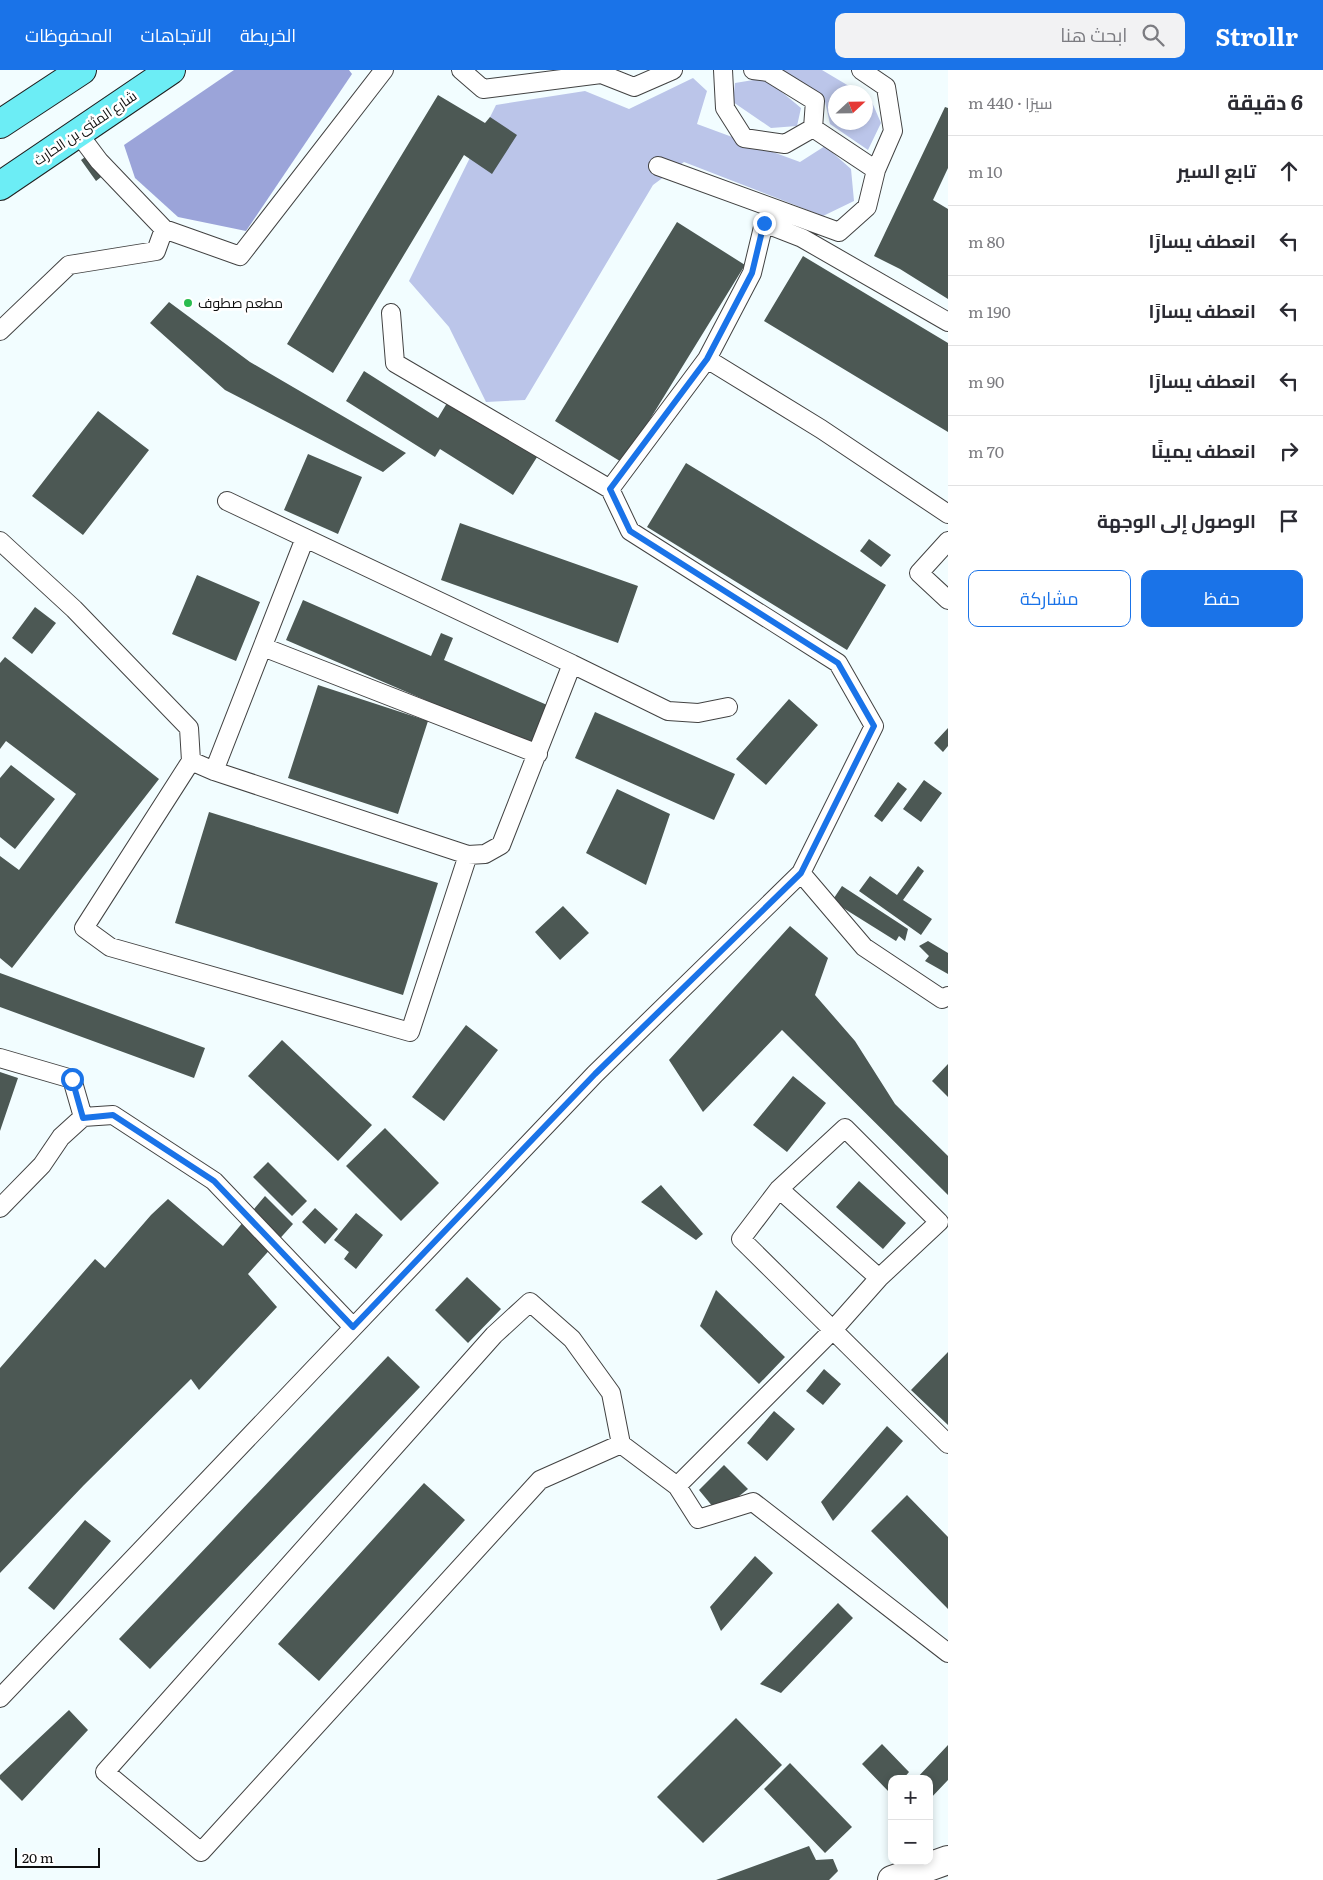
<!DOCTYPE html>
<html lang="ar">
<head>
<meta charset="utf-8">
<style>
	:root { --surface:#fff; --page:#f2f2f3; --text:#2b2b33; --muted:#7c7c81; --line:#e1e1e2; --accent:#1a73e8 }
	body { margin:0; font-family:Literata,Cairo,serif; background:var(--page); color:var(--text); direction:rtl }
	.controls { position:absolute; right:15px; bottom:15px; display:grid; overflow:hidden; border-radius:10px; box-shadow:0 2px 8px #0003 }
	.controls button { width:45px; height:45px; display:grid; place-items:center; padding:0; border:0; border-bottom:1px solid var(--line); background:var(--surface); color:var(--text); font:25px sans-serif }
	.compass { position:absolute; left:828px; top:15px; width:45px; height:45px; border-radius:50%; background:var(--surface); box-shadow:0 2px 8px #0003; rotate:68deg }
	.scale { position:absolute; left:15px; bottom:12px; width:85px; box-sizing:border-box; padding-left:5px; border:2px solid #0f0f0f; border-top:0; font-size:14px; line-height:18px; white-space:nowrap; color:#0f0f0f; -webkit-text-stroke:4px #fff; paint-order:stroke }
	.stop { position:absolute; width:15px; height:15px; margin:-11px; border:4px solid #1a73e8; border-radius:50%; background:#fff }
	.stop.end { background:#1a73e8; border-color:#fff; box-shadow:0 1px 5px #0008 }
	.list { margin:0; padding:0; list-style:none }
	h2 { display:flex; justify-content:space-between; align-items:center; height:65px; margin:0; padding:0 20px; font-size:21px }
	h2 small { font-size:16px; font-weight:400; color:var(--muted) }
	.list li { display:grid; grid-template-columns:32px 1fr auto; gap:15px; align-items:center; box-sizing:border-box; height:70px; padding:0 20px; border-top:1px solid var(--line) }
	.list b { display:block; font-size:19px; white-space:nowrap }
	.list em { font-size:16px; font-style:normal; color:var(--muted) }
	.actions { display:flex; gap:10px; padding:15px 20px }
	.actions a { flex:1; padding:11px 0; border:1px solid var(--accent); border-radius:10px; text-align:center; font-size:18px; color:var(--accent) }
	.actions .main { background:var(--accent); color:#fff }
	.icon { flex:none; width:28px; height:28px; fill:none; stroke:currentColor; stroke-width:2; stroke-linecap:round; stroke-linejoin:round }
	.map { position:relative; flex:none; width:948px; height:1810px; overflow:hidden; direction:ltr }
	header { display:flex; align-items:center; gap:30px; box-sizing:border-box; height:70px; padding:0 25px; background:var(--accent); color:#fff }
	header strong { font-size:24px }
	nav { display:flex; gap:28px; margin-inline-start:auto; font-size:18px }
	.search { width:350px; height:45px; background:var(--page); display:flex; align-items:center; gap:12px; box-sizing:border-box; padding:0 18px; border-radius:10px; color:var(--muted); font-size:19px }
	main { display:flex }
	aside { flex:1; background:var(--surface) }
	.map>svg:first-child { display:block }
	.green { fill:#bbc5e9 }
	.forest { fill:#9ba4d9 }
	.building { fill:#4c5854 }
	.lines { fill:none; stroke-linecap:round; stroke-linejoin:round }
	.service-casing { stroke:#424242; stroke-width:20 }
	.tertiary-casing { stroke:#424242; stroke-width:30 }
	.primary-casing { stroke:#202020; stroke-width:30 }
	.service { stroke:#fff; stroke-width:18 }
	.tertiary { stroke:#fff; stroke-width:28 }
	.primary { stroke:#6cedf5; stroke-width:28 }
	.route { stroke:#1a73e8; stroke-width:6 }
	.poi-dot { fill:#2abc4f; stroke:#fff; stroke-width:2 }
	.labels { text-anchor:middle; stroke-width:5; stroke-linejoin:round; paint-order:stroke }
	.street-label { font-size:14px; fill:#0f0f0f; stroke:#fff }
	.poi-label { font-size:14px; fill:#0f0f0f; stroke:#fff; text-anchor:start }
</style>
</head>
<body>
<header>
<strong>Strollr</strong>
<div class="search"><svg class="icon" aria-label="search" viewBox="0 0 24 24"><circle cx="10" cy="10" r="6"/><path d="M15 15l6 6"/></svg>ابحث هنا</div>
<nav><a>الخريطة</a><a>الاتجاهات</a><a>المحفوظات</a></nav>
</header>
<main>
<aside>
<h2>6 دقيقة<small>سيرًا · 440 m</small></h2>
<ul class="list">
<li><svg class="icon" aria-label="ahead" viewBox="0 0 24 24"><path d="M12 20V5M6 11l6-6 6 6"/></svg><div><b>تابع السير</b></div><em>10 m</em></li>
<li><svg class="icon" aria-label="left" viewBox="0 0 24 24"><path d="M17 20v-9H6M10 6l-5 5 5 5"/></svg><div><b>انعطف يسارًا</b></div><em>80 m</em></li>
<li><svg class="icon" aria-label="left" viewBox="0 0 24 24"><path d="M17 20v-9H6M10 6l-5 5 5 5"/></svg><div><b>انعطف يسارًا</b></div><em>190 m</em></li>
<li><svg class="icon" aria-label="left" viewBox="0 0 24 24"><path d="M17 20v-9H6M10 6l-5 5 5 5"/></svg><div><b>انعطف يسارًا</b></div><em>90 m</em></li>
<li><svg class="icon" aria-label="right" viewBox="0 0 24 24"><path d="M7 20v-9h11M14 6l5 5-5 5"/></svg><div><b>انعطف يمينًا</b></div><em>70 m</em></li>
<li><svg class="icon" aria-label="arrive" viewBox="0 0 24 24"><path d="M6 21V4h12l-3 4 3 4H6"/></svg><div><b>الوصول إلى الوجهة</b></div></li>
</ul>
<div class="actions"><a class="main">حفظ</a><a>مشاركة</a></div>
</aside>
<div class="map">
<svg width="948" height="1810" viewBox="0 0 948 1810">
	<rect width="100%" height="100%" fill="#f2fdff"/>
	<path class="green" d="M780,0H822L859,22H836V52H866V26L871,30L881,53L868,80L830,54L824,27Z
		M693,8L707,21L697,54L800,92L825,76L851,99L854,131L823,146L684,92L653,115L525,330L486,332L449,257L409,211L496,35L585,21L629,39Z
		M765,8L801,38L797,56L771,58L733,32L735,13Z"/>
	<path class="forest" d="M234,0H349L352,4L246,161L178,147L135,108L124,75Z"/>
	<path class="building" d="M438,25L485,53L490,47L517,65L492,104L464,85L333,303L287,274Z
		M945,37L948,38V98L933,130L948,139V229L900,199L874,186Z
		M99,77L114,97L96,111L81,90Z
		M677,152L745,195L623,393L555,351Z
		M803,186L948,273V362L764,251Z
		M169,232L250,292L406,383L383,402L225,320L150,253Z
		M364,301L438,348L450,328L539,384L513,425L440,379L435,387L346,331Z
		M98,341L149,380L83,465L32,426Z
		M308,384L362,407L338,464L284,440Z
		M686,393L886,515L847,580L647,457Z
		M460,453L638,516L618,573L441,510Z
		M869,469L891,485L881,497L860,481Z
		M197,505L260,532L236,591L172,564Z
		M303,530L431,586L441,563L453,568L444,590L554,638L537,678L286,570Z
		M35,537L56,553L32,584L12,568Z
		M5,587L159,709L12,898L0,888V786L19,800L76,724L6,671L0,679V593Z
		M318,615L428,651L398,744L288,708Z
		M789,629L818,655L766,715L736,689Z
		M595,642L735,704L714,750L575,688Z
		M948,658V676L943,682L934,673Z
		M11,695L55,729L15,779L0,767V708Z
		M924,710L942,723L921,752L903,739Z
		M898,712L907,719L882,752L874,746Z
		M617,719L670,744L646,815L586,783Z
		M209,742L438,813L403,925L175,853Z
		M918,796L924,801L903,830L932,849L921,865L859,821L870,806L897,825Z
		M842,816L908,859L905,871L899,866L896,871L832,831Z
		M563,836L589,863L560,890L535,862Z
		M790,856L828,888L815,925L855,971L895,1034L948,1086V1125L782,960L703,1042L669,990Z
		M928,871L948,883V904L925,891L929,886L919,876Z
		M0,903L205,978L194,1008L0,937Z
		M466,955L498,980L444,1051L412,1027Z
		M282,970L372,1055L338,1091L248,1006Z
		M948,994V1027L932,1011Z
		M0,1002L18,1008L0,1061Z
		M793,1006L826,1033L787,1082L753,1055Z
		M385,1058L439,1113L401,1151L346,1096Z
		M268,1092L307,1131L292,1146L253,1107Z
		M859,1111L906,1153L883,1179L836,1137Z
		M661,1115L703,1164L696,1170L641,1132Z
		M265,1126L293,1154L248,1204L277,1237L199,1320L191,1309L84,1415L0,1503V1298L95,1189L105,1198L151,1145L168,1129L223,1176Z
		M315,1138L338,1159L325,1174L302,1152Z
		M356,1143L383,1165L356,1199L344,1189L349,1182L334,1170Z
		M467,1207L501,1239L468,1273L435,1240Z
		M716,1220L785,1287L759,1314L700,1256Z
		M948,1282V1355L911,1320Z
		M388,1286L420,1317L150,1599L119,1569Z
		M824,1299L841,1314L823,1335L806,1321Z
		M774,1341L795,1359L767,1391L747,1373Z
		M887,1356L903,1371L833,1451L821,1432Z
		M724,1395L748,1419L718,1443L699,1420Z
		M424,1413L465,1450L319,1611L278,1574Z
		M907,1425L948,1467V1539L871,1461Z
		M85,1450L111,1471L54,1540L28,1518Z
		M755,1486L773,1503L721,1561L710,1537Z
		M838,1533L853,1548L781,1623L760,1614Z
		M69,1640L88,1660L22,1731L0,1709V1705Z
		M736,1648L782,1695L703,1773L657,1727Z
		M882,1674L909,1702L903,1709H892V1719L889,1722L862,1694Z
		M948,1675V1710L929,1730V1709H916Z
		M790,1693L852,1757L825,1783L764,1719Z
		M809,1776L816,1790L833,1789L838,1801L829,1810H716Z"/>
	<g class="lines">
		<g class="service-casing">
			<path id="service" d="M461,0L483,19L601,4L634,17L673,0
				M723,0L725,38L744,68L785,74L813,58L815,31L768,2L753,0
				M813,58L876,100L893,61L886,17L861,0
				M658,96L839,162L867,137L876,100
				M164,159L240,186L384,0
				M391,243L395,293L610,419
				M0,261L69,195L156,181L164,159L99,91L78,63
				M707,289L752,203L764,153L802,168L948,252
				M227,431L572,594L501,775L485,784L468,785
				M0,471L74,539L189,658L191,691L84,858L110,877L410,962L468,785L214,701L191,691
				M948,471L919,503L948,530
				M263,577L538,684
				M572,594L668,641L698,643L728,637
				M214,701L305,468
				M801,803L864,877L942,929L948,926
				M0,988L72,1009L83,1047
				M779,1119L879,1208
				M0,1138L42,1095L61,1067L83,1047L113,1045L214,1111L353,1257
				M621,1374L540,1410L201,1782L105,1702L494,1265L530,1232L572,1269L611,1323L621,1374L677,1416L698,1449L753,1432L948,1583
				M677,1416L832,1261L879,1208L939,1152L845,1058L779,1119L741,1169L948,1374
				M0,1628L595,1004L801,803L874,656L838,593L630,461L610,419L707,289L821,359L948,444"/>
		</g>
		<g class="tertiary-casing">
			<path id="tertiary" d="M892,1810L948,1790"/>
		</g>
		<g class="primary-casing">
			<path id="primary" d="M0,54L82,0
				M0,116L171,0"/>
		</g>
		<use href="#service" class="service"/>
		<use href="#tertiary" class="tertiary"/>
		<use href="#primary" class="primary"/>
	</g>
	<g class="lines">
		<path class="route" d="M72,1009L83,1048L113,1045L214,1111L353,1257L595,1004L801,803L874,656L838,593L630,461L610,419L707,289L752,203L764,153"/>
	</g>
	<circle class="poi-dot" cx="188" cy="233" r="5"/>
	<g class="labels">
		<g class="street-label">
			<text transform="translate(85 58) rotate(-34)" y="5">شارع المثنى بن الحارث</text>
		</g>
		<g class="poi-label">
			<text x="198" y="238">مطعم صطوف</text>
		</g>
	</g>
</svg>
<div class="controls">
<button>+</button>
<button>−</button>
</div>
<svg class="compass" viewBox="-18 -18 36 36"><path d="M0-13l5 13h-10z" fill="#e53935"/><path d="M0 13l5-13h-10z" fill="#7c7c81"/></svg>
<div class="scale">20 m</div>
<div class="stop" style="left:72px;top:1009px"></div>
<div class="stop end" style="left:764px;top:153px"></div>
</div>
</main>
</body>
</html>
